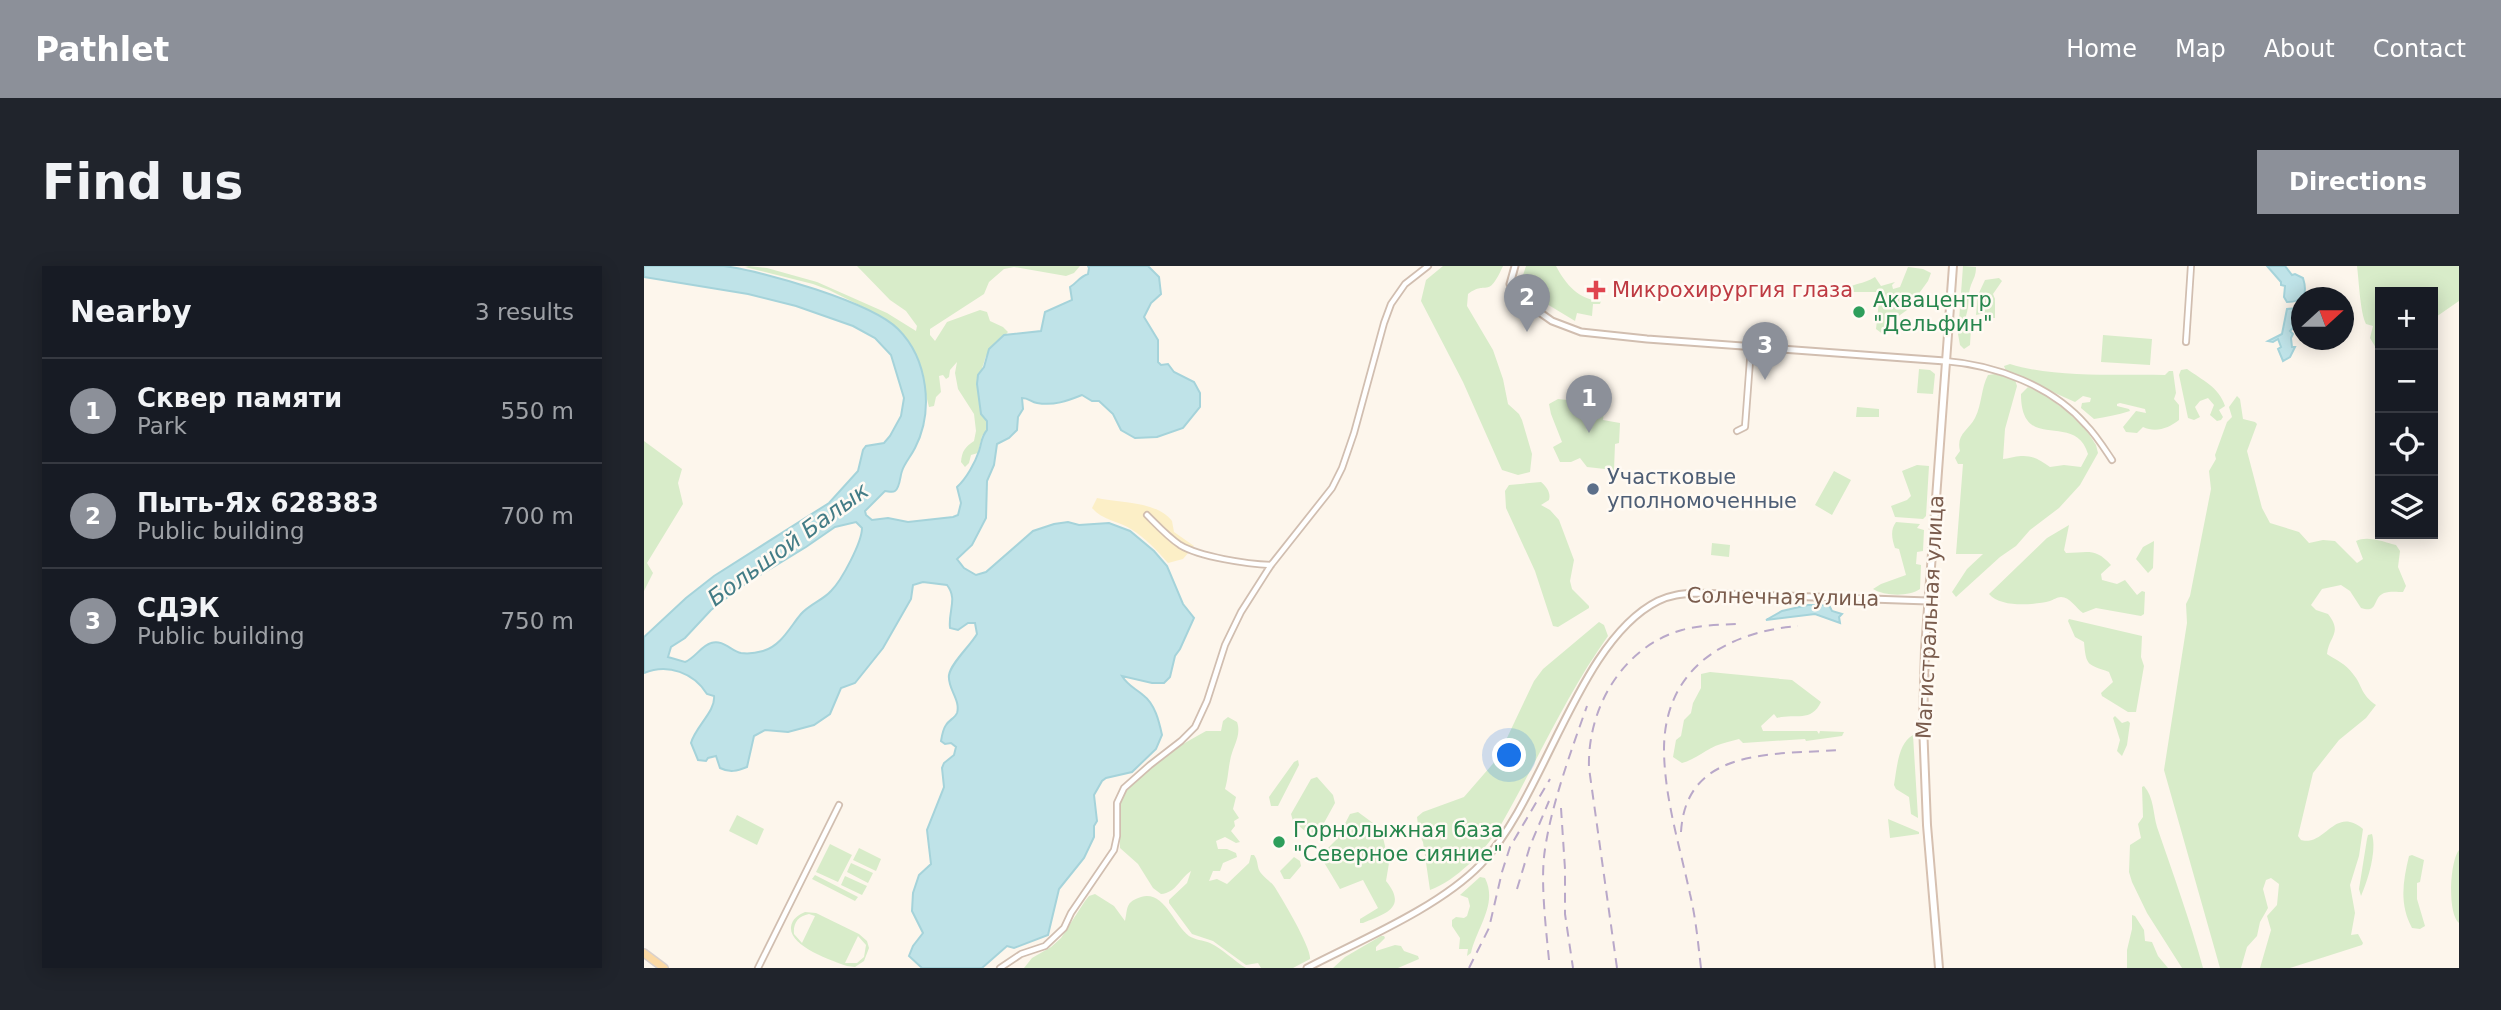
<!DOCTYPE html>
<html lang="en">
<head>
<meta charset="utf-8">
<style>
	:root { --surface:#171b24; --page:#20242c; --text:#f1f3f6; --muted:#9ea1a6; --line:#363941; --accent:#8c9099 }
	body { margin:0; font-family:"DejaVu Sans",sans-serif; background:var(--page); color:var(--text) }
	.controls { position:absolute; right:21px; top:21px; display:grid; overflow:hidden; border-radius:0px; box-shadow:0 4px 18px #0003 }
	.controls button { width:63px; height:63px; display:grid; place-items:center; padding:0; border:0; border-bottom:2px solid var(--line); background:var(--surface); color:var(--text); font:35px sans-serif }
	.compass { position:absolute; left:1647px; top:21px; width:63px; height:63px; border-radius:50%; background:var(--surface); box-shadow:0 4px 18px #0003; rotate:69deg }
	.you { position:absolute; left:866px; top:490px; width:24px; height:24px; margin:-18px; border:5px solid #fff; border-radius:50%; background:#1a73e8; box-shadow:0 0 0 10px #1a73e833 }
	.badge { display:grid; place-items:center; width:46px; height:46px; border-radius:50%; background:var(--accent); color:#fff; font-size:23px; font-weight:700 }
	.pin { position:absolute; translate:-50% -58px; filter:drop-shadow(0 2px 4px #0008) }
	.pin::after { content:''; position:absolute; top:37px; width:24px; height:21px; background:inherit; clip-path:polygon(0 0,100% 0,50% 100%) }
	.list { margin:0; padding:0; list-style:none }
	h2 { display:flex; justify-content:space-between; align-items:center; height:91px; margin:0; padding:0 28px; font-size:30px }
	h2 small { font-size:23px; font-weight:400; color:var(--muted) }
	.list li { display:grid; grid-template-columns:46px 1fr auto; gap:21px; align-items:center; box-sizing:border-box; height:105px; padding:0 28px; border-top:2px solid var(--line) }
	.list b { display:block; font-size:26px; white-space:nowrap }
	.list p { margin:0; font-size:23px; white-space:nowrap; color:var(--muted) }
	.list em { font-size:23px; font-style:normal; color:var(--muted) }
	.icon { flex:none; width:38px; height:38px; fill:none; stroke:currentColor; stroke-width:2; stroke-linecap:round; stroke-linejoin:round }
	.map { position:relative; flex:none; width:1815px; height:702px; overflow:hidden; border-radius:0px }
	header { display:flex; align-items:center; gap:42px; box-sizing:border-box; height:98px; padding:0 35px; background:var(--accent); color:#fff }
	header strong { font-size:33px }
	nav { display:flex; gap:38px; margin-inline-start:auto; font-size:24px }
	.intro { display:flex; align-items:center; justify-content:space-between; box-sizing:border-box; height:168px; padding:0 42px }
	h1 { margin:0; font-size:49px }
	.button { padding:18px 32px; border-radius:0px; background:var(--accent); color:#fff; font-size:24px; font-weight:700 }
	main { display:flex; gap:42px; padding:0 42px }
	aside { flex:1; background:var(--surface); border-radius:0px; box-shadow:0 4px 18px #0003 }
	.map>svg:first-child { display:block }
	.green { fill:#d8ecc9; fill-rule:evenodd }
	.sand { fill:#fcefc7 }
	.water { fill:#bfe3e8; stroke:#a5d3da; stroke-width:2; fill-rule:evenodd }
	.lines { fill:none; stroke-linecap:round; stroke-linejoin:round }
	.minor-casing { stroke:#d1beb0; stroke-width:8 }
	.tertiary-casing { stroke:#d1beb0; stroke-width:9 }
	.secondary-casing { stroke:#d6c0b0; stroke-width:10 }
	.primary-casing { stroke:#dad1cd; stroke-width:10 }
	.minor { stroke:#fff; stroke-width:4.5 }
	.tertiary { stroke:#fff; stroke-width:5 }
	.secondary { stroke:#fff; stroke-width:6 }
	.primary { stroke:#fbd9a5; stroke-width:7 }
	.rail { stroke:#b9a8c9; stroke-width:2; stroke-dasharray:10 7; stroke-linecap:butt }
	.health-dot { fill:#e0444e; stroke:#fffaf3; stroke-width:2.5 }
	.leisure-dot { fill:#2e9e5b; stroke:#fffaf3; stroke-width:2.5 }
	.service-dot { fill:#5c6f8a; stroke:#fffaf3; stroke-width:2.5 }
	.labels { text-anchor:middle; stroke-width:5; stroke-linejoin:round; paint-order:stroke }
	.health-label { font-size:21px; fill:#be3a42; stroke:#fffaf3; text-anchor:start }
	.leisure-label { font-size:21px; fill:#27864d; stroke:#fffaf3; text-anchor:start }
	.service-label { font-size:21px; fill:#4e5e75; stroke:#fffaf3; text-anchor:start }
	.street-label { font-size:21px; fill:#7a5c4d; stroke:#fffaf3 }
	.water-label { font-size:23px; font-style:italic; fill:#437c86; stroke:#fffaf3 }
</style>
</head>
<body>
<header>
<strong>Pathlet</strong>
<nav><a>Home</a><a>Map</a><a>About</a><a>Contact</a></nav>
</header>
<div class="intro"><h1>Find us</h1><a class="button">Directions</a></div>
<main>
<aside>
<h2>Nearby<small>3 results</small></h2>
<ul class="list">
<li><span class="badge">1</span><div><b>Сквер памяти</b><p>Park</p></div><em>550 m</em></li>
<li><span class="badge">2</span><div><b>Пыть-Ях 628383</b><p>Public building</p></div><em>700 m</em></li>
<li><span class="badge">3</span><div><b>СДЭК</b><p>Public building</p></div><em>750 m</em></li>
</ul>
</aside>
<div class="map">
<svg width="1815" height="702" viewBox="0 0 1815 702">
	<rect width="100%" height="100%" fill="#fdf6ec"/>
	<path class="green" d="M105,0L123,2L173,16L243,47L272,65L273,60L262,45L246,34L213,0H436L430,7L422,10L370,1L360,3L345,16L340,28L286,63V69L291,75L303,56L336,44L343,46L346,55L359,61L364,66L342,90L333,118L337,148L343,155V164L338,170L334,187L327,189L325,197L321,201L317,196C318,185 321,181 330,175L332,165L330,148L314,123L311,107L313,96L306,104L305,111L302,113L299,109L295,110L297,126L292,131L290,140L285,141L274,97L261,71L253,62L217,40L185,24L169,18L101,1Z
		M799,0H859C843,35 844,13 824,28L823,40L849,84L859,113L864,138L875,148L878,154L888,188L886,206L874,209L858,204L819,116L777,35L782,14Z
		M882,0H912C922,19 935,34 957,35L956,38H949L948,50L933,47L931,55L883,26L877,15Z
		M1319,0L1332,1C1332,9 1330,12 1327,19C1323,30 1326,38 1322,50L1327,62L1326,79L1320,83L1316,79L1314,68Z
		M1713,0H1815V35L1789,53V26H1736V84L1732,82L1726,72L1729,60L1722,58C1716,46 1715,15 1713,0Z
		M1264,1L1279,3L1287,7L1284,15L1263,44L1245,57L1240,69L1232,63L1236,26H1198C1209,16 1219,19 1231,11L1237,20L1251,16L1248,19L1249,23L1256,21Z
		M1355,12L1358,15L1349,28L1351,33V52H1343L1341,47L1332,49L1334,29L1341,14Z
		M1459,69L1508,73L1506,99L1457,96Z
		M1366,98C1411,112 1474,108 1521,109L1525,105H1529L1532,127L1530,133L1535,139V154C1525,162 1512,167 1499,161L1493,167L1482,166L1479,161L1492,145L1502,147L1501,143L1476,137L1473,138V140L1485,143L1486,145C1473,149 1462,151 1450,153L1437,142L1438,137L1446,136L1447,132L1439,130L1431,136L1362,105L1360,100Z
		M1275,103L1286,104L1291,108L1289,128L1273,127Z
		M1543,103C1558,114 1575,121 1581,140L1575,144L1579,151L1577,154L1573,155L1566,149L1570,139L1564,132L1556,135L1551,141L1556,151L1550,154L1544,152L1535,109L1537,104Z
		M1351,108L1371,114L1373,120L1361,163L1359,193C1364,193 1371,190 1377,190C1389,189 1397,195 1406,201L1420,199L1437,201L1444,188C1431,144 1377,189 1377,128L1384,121L1401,129L1425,147L1443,165L1452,179L1454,187L1436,219L1415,242L1386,264L1372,280L1356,291L1312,331L1308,326L1323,303L1339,288H1312L1319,198H1314L1311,192L1316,185C1312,168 1324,165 1331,152C1338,138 1337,122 1344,109Z
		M1593,130L1596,133L1599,153L1611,156L1613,158L1603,185L1618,242L1626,257L1655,266L1665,277L1679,274L1691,275L1713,297L1719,293L1712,275C1723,269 1741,276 1752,279L1756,285L1754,301L1762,320L1759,326C1754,326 1746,325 1740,327C1728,332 1735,348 1717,342L1706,325L1697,319L1678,323L1667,339L1672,344L1684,348C1699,367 1685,370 1683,388C1692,394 1702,398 1709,408C1719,420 1716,428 1732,439L1722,452L1695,474L1669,507L1654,570L1657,574C1659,575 1666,575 1668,574C1685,569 1695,543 1719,563L1715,590L1706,619L1711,647L1707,669L1714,668L1719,677L1718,679L1646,702H1616L1627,664L1623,650L1633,639L1635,618L1627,612L1622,614L1619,623L1624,642L1616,656L1613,670L1603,681L1597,702H1576L1520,504L1543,357L1542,338L1546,330L1567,223L1565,205L1572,193L1571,189L1583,156L1588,151L1585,141Z
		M914,133L961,138L959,154L976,157L975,177L971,178L970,204L943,201L936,192L927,196H916L909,181L918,176L907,148L905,138Z
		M1213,141L1235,143V151H1212Z
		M0,175L38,203L34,217L39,238L3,297L9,307L0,325Z
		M1273,199L1285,200L1282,250L1279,253L1251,251L1247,240L1263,234L1267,230L1258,205Z
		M1190,205L1207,214L1188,249L1171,239Z
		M897,216C903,221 907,227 905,234L897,239L906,244L915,254L930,294L926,315L928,323L945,340V342L914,361L909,360L891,305L862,242L861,225L865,219Z
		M1252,256L1276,258L1273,262L1280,264L1279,285L1273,286L1272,298L1277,299L1276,323C1265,331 1240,330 1229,323L1237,318L1262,309L1255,283L1251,282C1248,273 1246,264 1252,256Z
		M1425,259L1420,284L1422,287C1443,287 1451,281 1467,299L1457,308L1458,314L1473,318L1481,314L1493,329L1498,325L1501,326L1500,348L1497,350L1452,342L1439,347C1432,342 1426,331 1417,331C1413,331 1409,334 1406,335C1390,339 1357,342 1345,328L1403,272Z
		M1510,275L1509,302L1504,307L1492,293L1499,281Z
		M1068,277L1086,279L1085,291L1067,289Z
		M1425,353L1498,370L1497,391L1500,400L1492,446H1484L1458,430L1457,427L1469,416L1465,406C1444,398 1442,401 1440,376L1431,371L1424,355Z
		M955,356L960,359L964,370C921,430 891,500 854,564C838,587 813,614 786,624L779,576L775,568L773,551L779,546L820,531L853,493L890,415L899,403Z
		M1066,406L1148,414L1177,436C1167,457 1151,447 1133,452L1130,448L1117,460L1119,465H1173L1175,468L1176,465L1200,466L1198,470L1162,475L1161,473L1099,477L1095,473C1089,475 1082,476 1077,478C1063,482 1051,494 1038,497L1029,491L1032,474L1037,470L1040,454L1047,447L1049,437L1057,422V408Z
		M1471,450L1478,457L1484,455L1486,457L1483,479L1478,490L1473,485L1476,474L1469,452Z
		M584,451L593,456C598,470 588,481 586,495C584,505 584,513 581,523L592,531L589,543L595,552L590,555L591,560L587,565L596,576L592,577L581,571L572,575L574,583H583L592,587L593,591L579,597L576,605H569L565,615L573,613L583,618L605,597L607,589H610C614,594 613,599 615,604C618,610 626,615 630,620C638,632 668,683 666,693L649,702H617L614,697L602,699L569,675L548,668L525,637V634L543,617L547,605C536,612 532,627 517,628L509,622L494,598L476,582L475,544L476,534L482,522L530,483L562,465H577L579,455Z
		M1269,469L1274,551V552L1267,548L1265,531L1252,523L1250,519C1253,502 1254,477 1269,469Z
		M654,494L655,499L634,540H627L625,531L650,496Z
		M673,511L689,529L691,537L675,566L667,570L649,555L647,548L667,513Z
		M1500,520C1510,531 1509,548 1513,561C1529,608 1546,654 1559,702H1538L1503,647L1488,616L1485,606L1486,579L1497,572L1494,558L1499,551L1498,521Z
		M714,546L737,563L745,597L742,615C764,642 741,648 719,657H716V653L734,642L719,614L696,623L678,593V588L693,573L706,548Z
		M93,549L120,563L113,579L85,565Z
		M1244,553L1275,566V568L1246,572Z
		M1728,568C1733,585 1724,614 1717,630L1715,623L1723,573L1724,569Z
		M186,578L208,589L194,616L172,606Z
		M215,582L237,593L232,605L209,594Z
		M1815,584V657C1803,647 1806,595 1815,584Z
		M1768,589L1780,594L1776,616L1773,617V633L1781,660L1776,663L1768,662C1755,638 1759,615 1765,590Z
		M650,591L656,595L657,600L646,613H640L636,605Z
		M207,597L229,607L224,617L203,606Z
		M171,609L214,631L211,635L168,613Z
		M201,610L223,620L218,629L197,619Z
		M836,611L841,612C854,638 833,661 827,687L823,690L824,683H815L816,672L808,660V654L812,651L820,652L823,650L826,640L824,632L816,629Z
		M451,628L470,640L481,655C484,642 481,636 497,631C520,624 530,659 545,670C551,674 559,674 566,677C579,683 590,695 602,702H380L388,692L407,681L417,672L441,635L445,630Z
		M161,646L172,647L215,668L223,675L225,682L220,695L211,701L203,700C188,695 145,680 147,661C148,653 154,649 161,646ZM165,648L171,650L158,677L150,668C149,657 154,650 165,648ZM214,670L222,679L220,691L213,697H201Z
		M1488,649L1491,650L1500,664L1501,675L1508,676L1514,690L1524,702H1483V684L1488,663Z
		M737,670H740L741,672L732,681V685L751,679L757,680L760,685L774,690L775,693L754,702H689L701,691Z"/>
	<path class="sand" d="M453,232C475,237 513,235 528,255L530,266L550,280L539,293L524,297C513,284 501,272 487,263C474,255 458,254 448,242Z"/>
	<path class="water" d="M0,0C26,0 54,0 80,0C119,5 227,36 254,63C284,93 290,145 271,182C267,190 260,198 258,205C256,210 256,222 251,225C248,227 244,225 241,225L221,245L222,249L228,254L244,252L264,256L309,251L314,249L317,237L313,221C322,213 331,197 335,185C338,176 337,171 343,164V155L337,148L333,118L334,109L340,101L345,83L360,69L397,65L401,46L428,34L426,21C433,17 435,11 444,8L445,2L444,0H504L515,11L517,28L507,37L500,51L514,74V96L517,99L524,98L530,106L550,116L556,127V141L539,162L513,171L491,172L477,164L469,148L455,135H448L438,129C423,135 410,140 393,137C387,136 385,132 378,132L379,143L374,151L373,164L365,172L353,178L350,199L343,215L342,252L328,279L313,293L320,302L332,309L342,306L389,265L410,258L424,256L435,259L465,257L486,265L510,285L523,300L539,338L550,352L536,383L531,390L526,411L520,417H508L478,410C484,420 491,422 499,429C511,438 515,455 518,469L512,483L488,506L462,512L458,515L450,529L453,555L450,560V571L440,592L415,623L404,669L370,682L363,680L338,702H278L265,690L269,680L279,667L268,645L269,627L275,609L287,598L283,564L300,521L298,502L300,497L310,489L312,481L307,477L301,478L297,475C298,469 299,463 302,459C305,454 311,452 313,447C317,434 303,422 305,409C307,397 326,380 333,368L331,357H324L314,364L306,362C304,345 314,333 303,319L279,316L269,319L267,333L239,382L211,417L197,422L186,448L170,459L144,466L121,464L110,470L103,501C93,505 86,507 76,502L72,490L64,492L62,495L54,494L47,477C51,461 72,445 70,430L63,428C50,407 24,397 0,407V371L42,332L70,310L185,237L214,205L219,184L222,180L240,177L246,170L257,150L260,132L247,89L231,72L209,60L152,40L104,28L0,11ZM212,256L218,262C218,276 198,314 187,325C179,334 166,338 157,348C146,361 137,380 119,385C112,387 104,388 97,387C87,385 79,373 67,377C57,380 51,392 41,396L24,391L27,381L41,372L67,344L98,320L162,281L191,261Z
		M1623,0H1641L1648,9L1651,8L1659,12C1664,28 1660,36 1643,36L1640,31L1641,20L1637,19V16Z
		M1654,42L1656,44L1651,52V60L1646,65L1649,68L1647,72L1648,81H1651L1646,91L1639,95L1634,83L1637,81L1634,73L1629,76L1624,75L1638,68L1643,43Z
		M1164,339H1185L1188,345L1198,348L1195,351L1196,357L1171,348L1122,354L1138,345Z"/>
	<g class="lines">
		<g class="minor-casing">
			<path id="minor" d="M1542,76L1547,0
				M1301,95C1352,99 1408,120 1442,159C1452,169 1460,182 1468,194
				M1093,165L1101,161L1107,81
				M503,249C513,259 524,271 536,279C556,291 603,298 627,299
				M114,702L195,539
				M356,702L377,688L401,680L420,662L427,647L470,584L473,570V537L480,522L506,499L537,475L551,461L563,435L581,379L597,346L627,299L688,222L698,202L710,167L740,57L747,38L761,18L784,0"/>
		</g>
		<g class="tertiary-casing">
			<path id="tertiary" d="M871,0L866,18L871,29L908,55L937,66L1003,73L1301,95
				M663,702C717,674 796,641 837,598C901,531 934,375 1014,335C1026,329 1038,328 1050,327L1284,335"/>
		</g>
		<g class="secondary-casing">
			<path id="secondary" d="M1295,702L1283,559L1279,458L1281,383L1309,0"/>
		</g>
		<g class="primary-casing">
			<path id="primary" d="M0,687L20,702"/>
		</g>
		<use href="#minor" class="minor"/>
		<use href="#tertiary" class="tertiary"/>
		<use href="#secondary" class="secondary"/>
		<use href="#primary" class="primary"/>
		<path class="rail" d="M917,542L921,603V648L929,702
			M1037,566C1042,480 1132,489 1195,484
			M873,623L886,580L905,535
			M905,694C902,663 897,621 900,591C905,545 927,485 943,440
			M825,702L845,662L858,606L866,581L906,513
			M973,702L945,502C943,443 978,381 1038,364C1055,359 1074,359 1092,358
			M1057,702C1054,677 1052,653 1046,628C1036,581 1020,531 1020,482C1021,402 1082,366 1154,360"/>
	</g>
	<path class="health-dot" d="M948.5 13.5h7v7h7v7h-7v7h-7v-7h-7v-7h7z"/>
	<g class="leisure-dot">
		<circle cx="1215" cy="46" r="7"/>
		<circle cx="635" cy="576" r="7"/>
	</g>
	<circle class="service-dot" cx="949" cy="223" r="7"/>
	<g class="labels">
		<g class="health-label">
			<text x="968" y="31">Микрохирургия глаза</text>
		</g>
		<g class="leisure-label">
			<text x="1229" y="41">Аквацентр<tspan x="1229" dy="24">"Дельфин"</tspan></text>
			<text x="649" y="571">Горнолыжная база<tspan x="649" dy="24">"Северное сияние"</tspan></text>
		</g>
		<g class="service-label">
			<text x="963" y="218">Участковые<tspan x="963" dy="24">уполномоченные</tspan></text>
		</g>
		<g class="street-label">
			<text transform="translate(1139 331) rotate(1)" y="7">Солнечная улица</text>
			<text transform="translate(1286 351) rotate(-87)" y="7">Магистральная улица</text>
		</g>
		<g class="water-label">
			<text transform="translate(144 278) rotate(-36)" y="8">Большой Балык</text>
		</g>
	</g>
</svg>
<div class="controls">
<button>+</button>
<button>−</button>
<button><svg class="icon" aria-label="locate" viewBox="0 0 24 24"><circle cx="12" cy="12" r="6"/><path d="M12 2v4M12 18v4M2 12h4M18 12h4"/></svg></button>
<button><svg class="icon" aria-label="layers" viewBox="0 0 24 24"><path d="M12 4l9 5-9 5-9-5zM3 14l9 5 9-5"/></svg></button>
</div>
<svg class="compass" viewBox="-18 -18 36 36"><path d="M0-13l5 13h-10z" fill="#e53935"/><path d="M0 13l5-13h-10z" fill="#9ea1a6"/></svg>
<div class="you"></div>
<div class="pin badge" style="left:945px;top:167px">1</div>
<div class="pin badge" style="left:883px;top:66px">2</div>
<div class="pin badge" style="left:1121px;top:114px">3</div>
</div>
</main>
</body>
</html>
